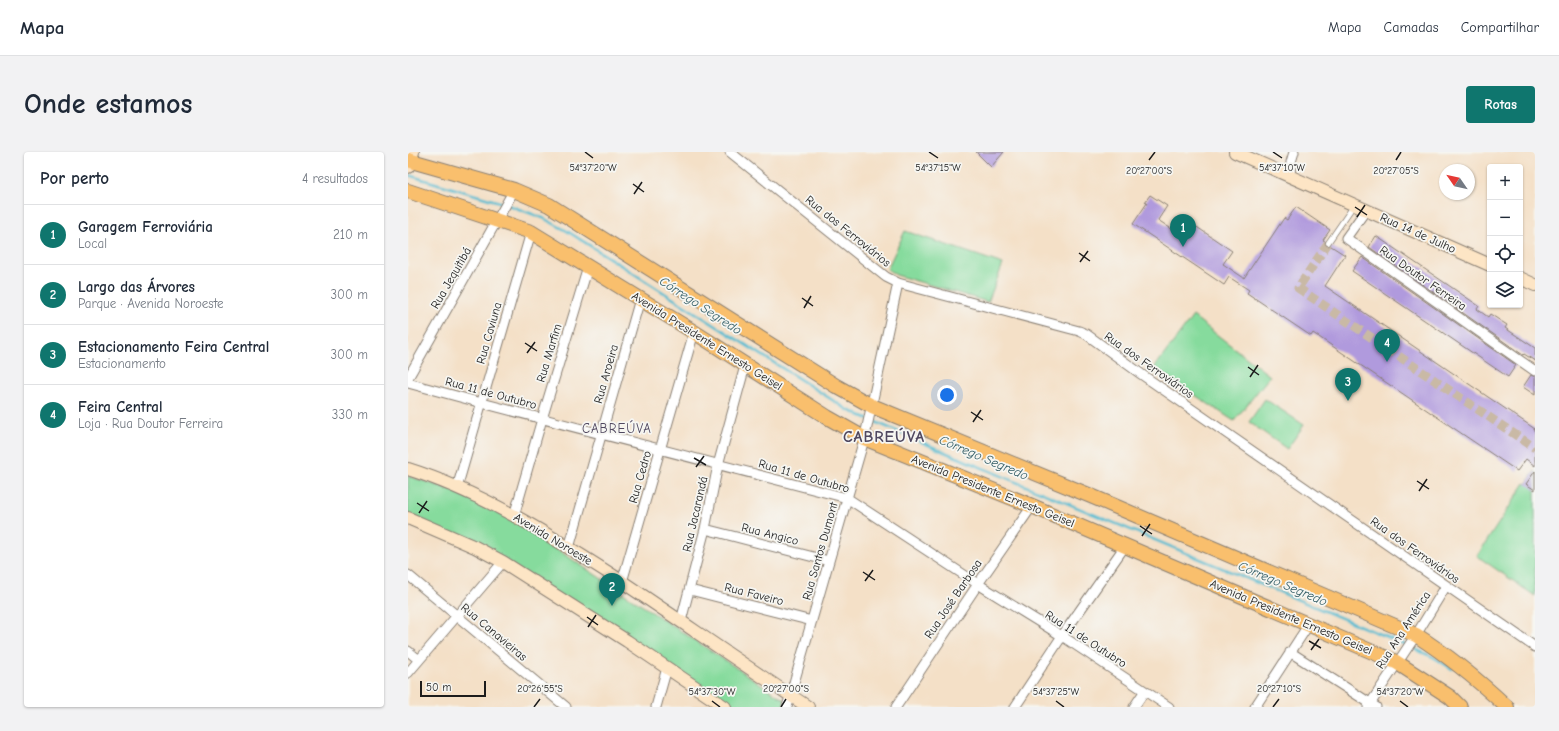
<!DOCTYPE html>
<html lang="pt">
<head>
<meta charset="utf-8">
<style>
	:root { --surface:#fff; --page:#f2f2f3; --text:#1f2937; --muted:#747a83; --line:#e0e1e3; --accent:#0f766e }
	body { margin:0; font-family:"Comic Neue",sans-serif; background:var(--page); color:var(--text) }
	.controls { position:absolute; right:12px; top:12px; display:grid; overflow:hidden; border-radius:4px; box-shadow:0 1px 3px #0004 }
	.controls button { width:36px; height:36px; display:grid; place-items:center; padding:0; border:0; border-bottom:1px solid var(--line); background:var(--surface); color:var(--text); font:20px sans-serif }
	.compass { position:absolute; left:1031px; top:12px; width:36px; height:36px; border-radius:50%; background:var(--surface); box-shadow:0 1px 3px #0004; rotate:304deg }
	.scale { position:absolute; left:12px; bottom:10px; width:66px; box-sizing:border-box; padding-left:4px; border:2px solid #1c1c1c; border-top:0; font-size:11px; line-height:14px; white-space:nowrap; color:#1c1c1c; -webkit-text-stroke:3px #f6f6f2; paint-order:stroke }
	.you { position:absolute; left:539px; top:243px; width:14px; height:14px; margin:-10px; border:3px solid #fff; border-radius:50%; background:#1a73e8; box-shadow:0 0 0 6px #1a73e833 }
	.badge { display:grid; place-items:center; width:26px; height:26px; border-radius:50%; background:var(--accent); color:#fff; font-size:13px; font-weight:700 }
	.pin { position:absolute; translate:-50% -33px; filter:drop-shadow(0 1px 2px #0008) }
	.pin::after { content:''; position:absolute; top:21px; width:14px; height:12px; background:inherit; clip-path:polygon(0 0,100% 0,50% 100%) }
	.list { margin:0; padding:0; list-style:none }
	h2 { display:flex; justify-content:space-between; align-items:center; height:52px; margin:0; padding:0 16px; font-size:17px }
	h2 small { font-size:13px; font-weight:400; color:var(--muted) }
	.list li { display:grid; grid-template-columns:26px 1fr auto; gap:12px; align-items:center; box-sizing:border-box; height:60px; padding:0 16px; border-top:1px solid var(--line) }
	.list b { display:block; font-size:15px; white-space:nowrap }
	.list p { margin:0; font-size:13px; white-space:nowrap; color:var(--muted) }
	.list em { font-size:13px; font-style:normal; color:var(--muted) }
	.icon { flex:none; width:22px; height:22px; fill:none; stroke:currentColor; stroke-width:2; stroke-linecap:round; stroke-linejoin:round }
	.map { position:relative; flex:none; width:1127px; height:555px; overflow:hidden; border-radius:4px }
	header { display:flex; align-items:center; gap:24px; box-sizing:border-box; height:56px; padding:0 20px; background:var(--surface); border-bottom:1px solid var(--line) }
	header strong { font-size:19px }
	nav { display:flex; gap:22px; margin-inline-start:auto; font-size:14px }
	.intro { display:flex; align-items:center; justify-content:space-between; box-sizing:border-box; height:96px; padding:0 24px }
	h1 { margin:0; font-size:28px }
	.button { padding:10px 18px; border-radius:4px; background:var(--accent); color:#fff; font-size:14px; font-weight:700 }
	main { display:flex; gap:24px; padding:0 24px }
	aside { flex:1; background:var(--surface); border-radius:4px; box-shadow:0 1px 3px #0004 }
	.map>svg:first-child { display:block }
	.green { fill:#86db9d; stroke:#517c5c }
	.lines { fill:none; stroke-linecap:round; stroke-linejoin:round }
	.stream { stroke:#54bcd2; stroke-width:2.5 }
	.building { fill:#b09add }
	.street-tunnel { stroke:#c9b9a5; stroke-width:9; stroke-dasharray:9 4.5; stroke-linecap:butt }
	.lane-casing { stroke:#887e72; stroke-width:6 }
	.street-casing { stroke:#887e72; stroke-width:11 }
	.secondary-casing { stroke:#887e72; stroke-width:14 }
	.primary-casing { stroke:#887e72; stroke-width:16 }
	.lane { stroke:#fff; stroke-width:4.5 }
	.street { stroke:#fff; stroke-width:9 }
	.secondary { stroke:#fde5c5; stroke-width:12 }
	.primary { stroke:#f9bf6d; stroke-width:14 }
	.ticks { fill:none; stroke:#1c1c1c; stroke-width:1.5 }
	.labels { text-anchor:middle; stroke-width:3.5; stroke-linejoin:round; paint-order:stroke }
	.street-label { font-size:12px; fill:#1c1c1c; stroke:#f6f6f2 }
	.water-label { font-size:13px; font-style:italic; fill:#325c65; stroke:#f6f6f2 }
	.neighbourhood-label { font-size:13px; letter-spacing:1px; fill:#504860; stroke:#f6f6f2 }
	.district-label { font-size:16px; font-weight:bold; letter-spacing:1px; fill:#504860; stroke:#f6f6f2 }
	.ticks-label { font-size:10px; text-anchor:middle; fill:#1c1c1c; stroke:#f6f6f2; stroke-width:3.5; stroke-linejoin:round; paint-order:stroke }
</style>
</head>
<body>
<header>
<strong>Mapa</strong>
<nav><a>Mapa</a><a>Camadas</a><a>Compartilhar</a></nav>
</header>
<div class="intro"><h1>Onde estamos</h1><a class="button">Rotas</a></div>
<main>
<aside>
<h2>Por perto<small>4 resultados</small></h2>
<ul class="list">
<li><span class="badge">1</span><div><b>Garagem Ferroviária</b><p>Local</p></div><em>210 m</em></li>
<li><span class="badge">2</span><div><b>Largo das Árvores</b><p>Parque · Avenida Noroeste</p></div><em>300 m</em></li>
<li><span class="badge">3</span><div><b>Estacionamento Feira Central</b><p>Estacionamento</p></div><em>300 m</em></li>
<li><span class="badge">4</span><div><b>Feira Central</b><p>Loja · Rua Doutor Ferreira</p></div><em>330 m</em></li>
</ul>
</aside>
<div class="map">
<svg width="1127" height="555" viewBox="0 0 1127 555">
	<rect width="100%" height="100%" fill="#f6f6f2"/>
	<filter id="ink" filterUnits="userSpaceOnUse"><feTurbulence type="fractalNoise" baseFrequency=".025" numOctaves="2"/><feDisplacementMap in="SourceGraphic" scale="8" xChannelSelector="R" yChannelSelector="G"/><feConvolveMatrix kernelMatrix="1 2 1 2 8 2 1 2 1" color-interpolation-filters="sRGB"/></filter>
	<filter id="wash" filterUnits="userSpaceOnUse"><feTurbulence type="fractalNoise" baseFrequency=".012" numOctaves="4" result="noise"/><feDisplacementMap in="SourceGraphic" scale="16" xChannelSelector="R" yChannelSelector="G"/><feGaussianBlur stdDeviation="0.9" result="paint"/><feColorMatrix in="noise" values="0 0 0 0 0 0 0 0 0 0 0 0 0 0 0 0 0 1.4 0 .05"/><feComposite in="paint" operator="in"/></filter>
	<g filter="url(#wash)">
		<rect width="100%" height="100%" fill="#f4e0c7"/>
		<path class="green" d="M497,79L595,112L580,150L488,123L479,117Z
			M785,164L862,224L826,269L746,216Z
			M857,247L896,273L879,297L841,270Z
			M1127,319V444L1069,404L1117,331L1118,332Z
			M0,324L47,339L100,365L377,548L375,555H325L239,498L0,361Z"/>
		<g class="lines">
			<path class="stream" d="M0,23L95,51
				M100,53L135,66L159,79L440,258L539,301L998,493
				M1002,495L1025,505L1044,517"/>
		</g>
		<g id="blocks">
			<path class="building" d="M568,0H596L583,15Z
				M742,43L759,54L750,68L771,82L780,69L824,99L815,112L836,126L876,66L879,68L888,55L922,78L915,88L917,89V93L919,95L923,94L937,103L917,134L1127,277V314L1118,307L1109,319L905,181L903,184L839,141L841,138L821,125L816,133L725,72L739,51L737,50Z
				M968,84L1071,154L1069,157L1080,165L1082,162L1099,173L1097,176L1127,196V209L1116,202L1115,203L961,95Z
				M954,105L1108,213L1100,225L944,119Z
				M1123,223L1127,225V243L1115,235Z
				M1127,319V338L1118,332Z"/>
		</g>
	</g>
	<g filter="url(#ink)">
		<use href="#blocks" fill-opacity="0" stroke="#887e72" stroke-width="1"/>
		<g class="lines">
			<path class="street-tunnel" d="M920,91L890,136L1127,296"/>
			<g class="lane-casing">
				<path id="lane" d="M920,91L946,53"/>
			</g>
			<g class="street-casing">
				<path id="street" d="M322,0L478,125L490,131L671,179L678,182L733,222L1127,495
					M882,24L883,10L886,0
					M958,58L938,86L1127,219
					M0,226L106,38
					M0,231L74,251L439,346L570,432L654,484L761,555
					M49,336L123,80
					M106,364L134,267L180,115
					M297,377L421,409
					M161,396L232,147
					M0,423L158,555
					M214,430L286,180
					M282,438L404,469
					M273,469L297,377L310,313L337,214
					M0,499L11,508
					M882,500L968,555
					M0,521L95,410
					M248,555L259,516
					M379,555L457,284L490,131
					M488,555L570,432L624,354
					M607,555L654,484L717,394
					M726,555L736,540
					M847,555L901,472
					M960,555L1008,483L1038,434"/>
			</g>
			<g class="secondary-casing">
				<path id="secondary" d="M827,0L1082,113
					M0,15L5,0
					M1112,126L1127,133
					M0,317C73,340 140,382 204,423C269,466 334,512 400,555
					M0,366L67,395L95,410L219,489L317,555"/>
			</g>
			<g class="primary-casing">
				<path id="primary" d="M0,8L106,38L141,53L428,234L464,254L683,344L1008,483C1041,504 1070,528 1099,555
					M0,39L123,80L286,180L419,265L456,286L624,354L988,510L1042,545L1052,555"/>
			</g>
			<use href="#lane" class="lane"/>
			<use href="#street" class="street"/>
			<use href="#secondary" class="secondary"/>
			<use href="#primary" class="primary"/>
		</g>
	</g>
	<path class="ticks" d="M177,0L185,6M521,0L530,6M865,0L874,6M741,8L747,0M988,8L993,0M225,32L236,40M226,42L234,30M947,55L959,63M949,65L957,53M671,101L682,109M672,110L680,99M394,146L405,154M396,156L403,144M117,191L129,199M119,201L127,190M840,215L851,223M842,225L850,213M563,260L575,268M565,270L573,258M286,306L298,313M288,315L296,304M1009,329L1021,337M1011,339L1019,327M9,351L21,359M11,361L19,349M732,374L744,382M734,384L742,372M455,420L467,428M457,429L465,418M179,465L190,473M180,475L188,463M901,489L913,496M903,498L911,487M304,549L312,555M648,549L656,555M992,549L1000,555M126,555L132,547M373,555L378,547M865,555L871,547"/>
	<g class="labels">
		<g class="street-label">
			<text transform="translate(440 79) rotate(39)" y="4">Rua dos Ferroviários</text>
			<text transform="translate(1010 81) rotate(24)" y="4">Rua 14 de Julho</text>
			<text transform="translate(43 126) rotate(-60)" y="4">Rua Jequitibá</text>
			<text transform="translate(1015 126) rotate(35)" y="4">Rua Doutor Ferreira</text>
			<text transform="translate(81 181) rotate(-74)" y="4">Rua Caviuna</text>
			<text transform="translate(299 189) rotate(32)" y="4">Avenida Presidente Ernesto Geisel</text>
			<text transform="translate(141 201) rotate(-73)" y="4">Rua Marfim</text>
			<text transform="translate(741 213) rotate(35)" y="4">Rua dos Ferroviários</text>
			<text transform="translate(198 222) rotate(-74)" y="4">Rua Aroeira</text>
			<text transform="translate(83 241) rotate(15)" y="4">Rua 11 de Outubro</text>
			<text transform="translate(396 324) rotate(16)" y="4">Rua 11 de Outubro</text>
			<text transform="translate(232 325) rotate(-74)" y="4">Rua Cedro</text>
			<text transform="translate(585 339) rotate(22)" y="4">Avenida Presidente Ernesto Geisel</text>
			<text transform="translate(287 362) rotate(-77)" y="4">Rua Jacarandá</text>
			<text transform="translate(362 382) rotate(14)" y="4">Rua Angico</text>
			<text transform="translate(145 387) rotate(31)" y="4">Avenida Noroeste</text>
			<text transform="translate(1007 398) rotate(35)" y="4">Rua dos Ferroviários</text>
			<text transform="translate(412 399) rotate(-74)" y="4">Rua Santos Dumont</text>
			<text transform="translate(346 442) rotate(14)" y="4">Rua Faveiro</text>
			<text transform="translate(545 447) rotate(-56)" y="4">Rua José Barbosa</text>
			<text transform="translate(883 465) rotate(23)" y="4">Avenida Presidente Ernesto Geisel</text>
			<text transform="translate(995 478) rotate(-57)" y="4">Rua Ana América</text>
			<text transform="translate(86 480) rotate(40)" y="4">Rua Canavieiras</text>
			<text transform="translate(678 487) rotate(33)" y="4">Rua 11 de Outubro</text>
		</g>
		<g class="water-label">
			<text transform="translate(293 153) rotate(33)" y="5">Córrego Segredo</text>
			<text transform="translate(576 305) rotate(23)" y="5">Córrego Segredo</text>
			<text transform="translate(875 431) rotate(23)" y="5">Córrego Segredo</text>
		</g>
		<g class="neighbourhood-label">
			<text x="209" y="281">CABREÚVA</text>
		</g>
		<g class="district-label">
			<text x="476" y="290">CABREÚVA</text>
		</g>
	</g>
	<g class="ticks-label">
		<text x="185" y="19">54°37'20"W</text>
		<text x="530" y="19">54°37'15"W</text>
		<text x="874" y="19">54°37'10"W</text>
		<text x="741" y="22">20°27'00"S</text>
		<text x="988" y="22">20°27'05"S</text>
		<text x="132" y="540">20°26'55"S</text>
		<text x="378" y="540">20°27'00"S</text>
		<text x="871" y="540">20°27'10"S</text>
		<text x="304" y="543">54°37'30"W</text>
		<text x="648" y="543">54°37'25"W</text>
		<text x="992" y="543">54°37'20"W</text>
	</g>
</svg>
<div class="controls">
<button>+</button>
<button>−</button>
<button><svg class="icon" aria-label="locate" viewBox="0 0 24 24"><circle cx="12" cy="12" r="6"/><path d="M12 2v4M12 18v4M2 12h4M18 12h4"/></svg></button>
<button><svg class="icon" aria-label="layers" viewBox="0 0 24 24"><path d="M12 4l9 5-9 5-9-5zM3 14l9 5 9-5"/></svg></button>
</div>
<svg class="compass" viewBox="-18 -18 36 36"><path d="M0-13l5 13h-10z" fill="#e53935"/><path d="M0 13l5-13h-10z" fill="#747a83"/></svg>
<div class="scale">50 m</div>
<div class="you"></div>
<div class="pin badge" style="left:775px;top:95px">1</div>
<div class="pin badge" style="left:204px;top:454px">2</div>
<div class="pin badge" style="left:940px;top:249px">3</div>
<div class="pin badge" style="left:979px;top:210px">4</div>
</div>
</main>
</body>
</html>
